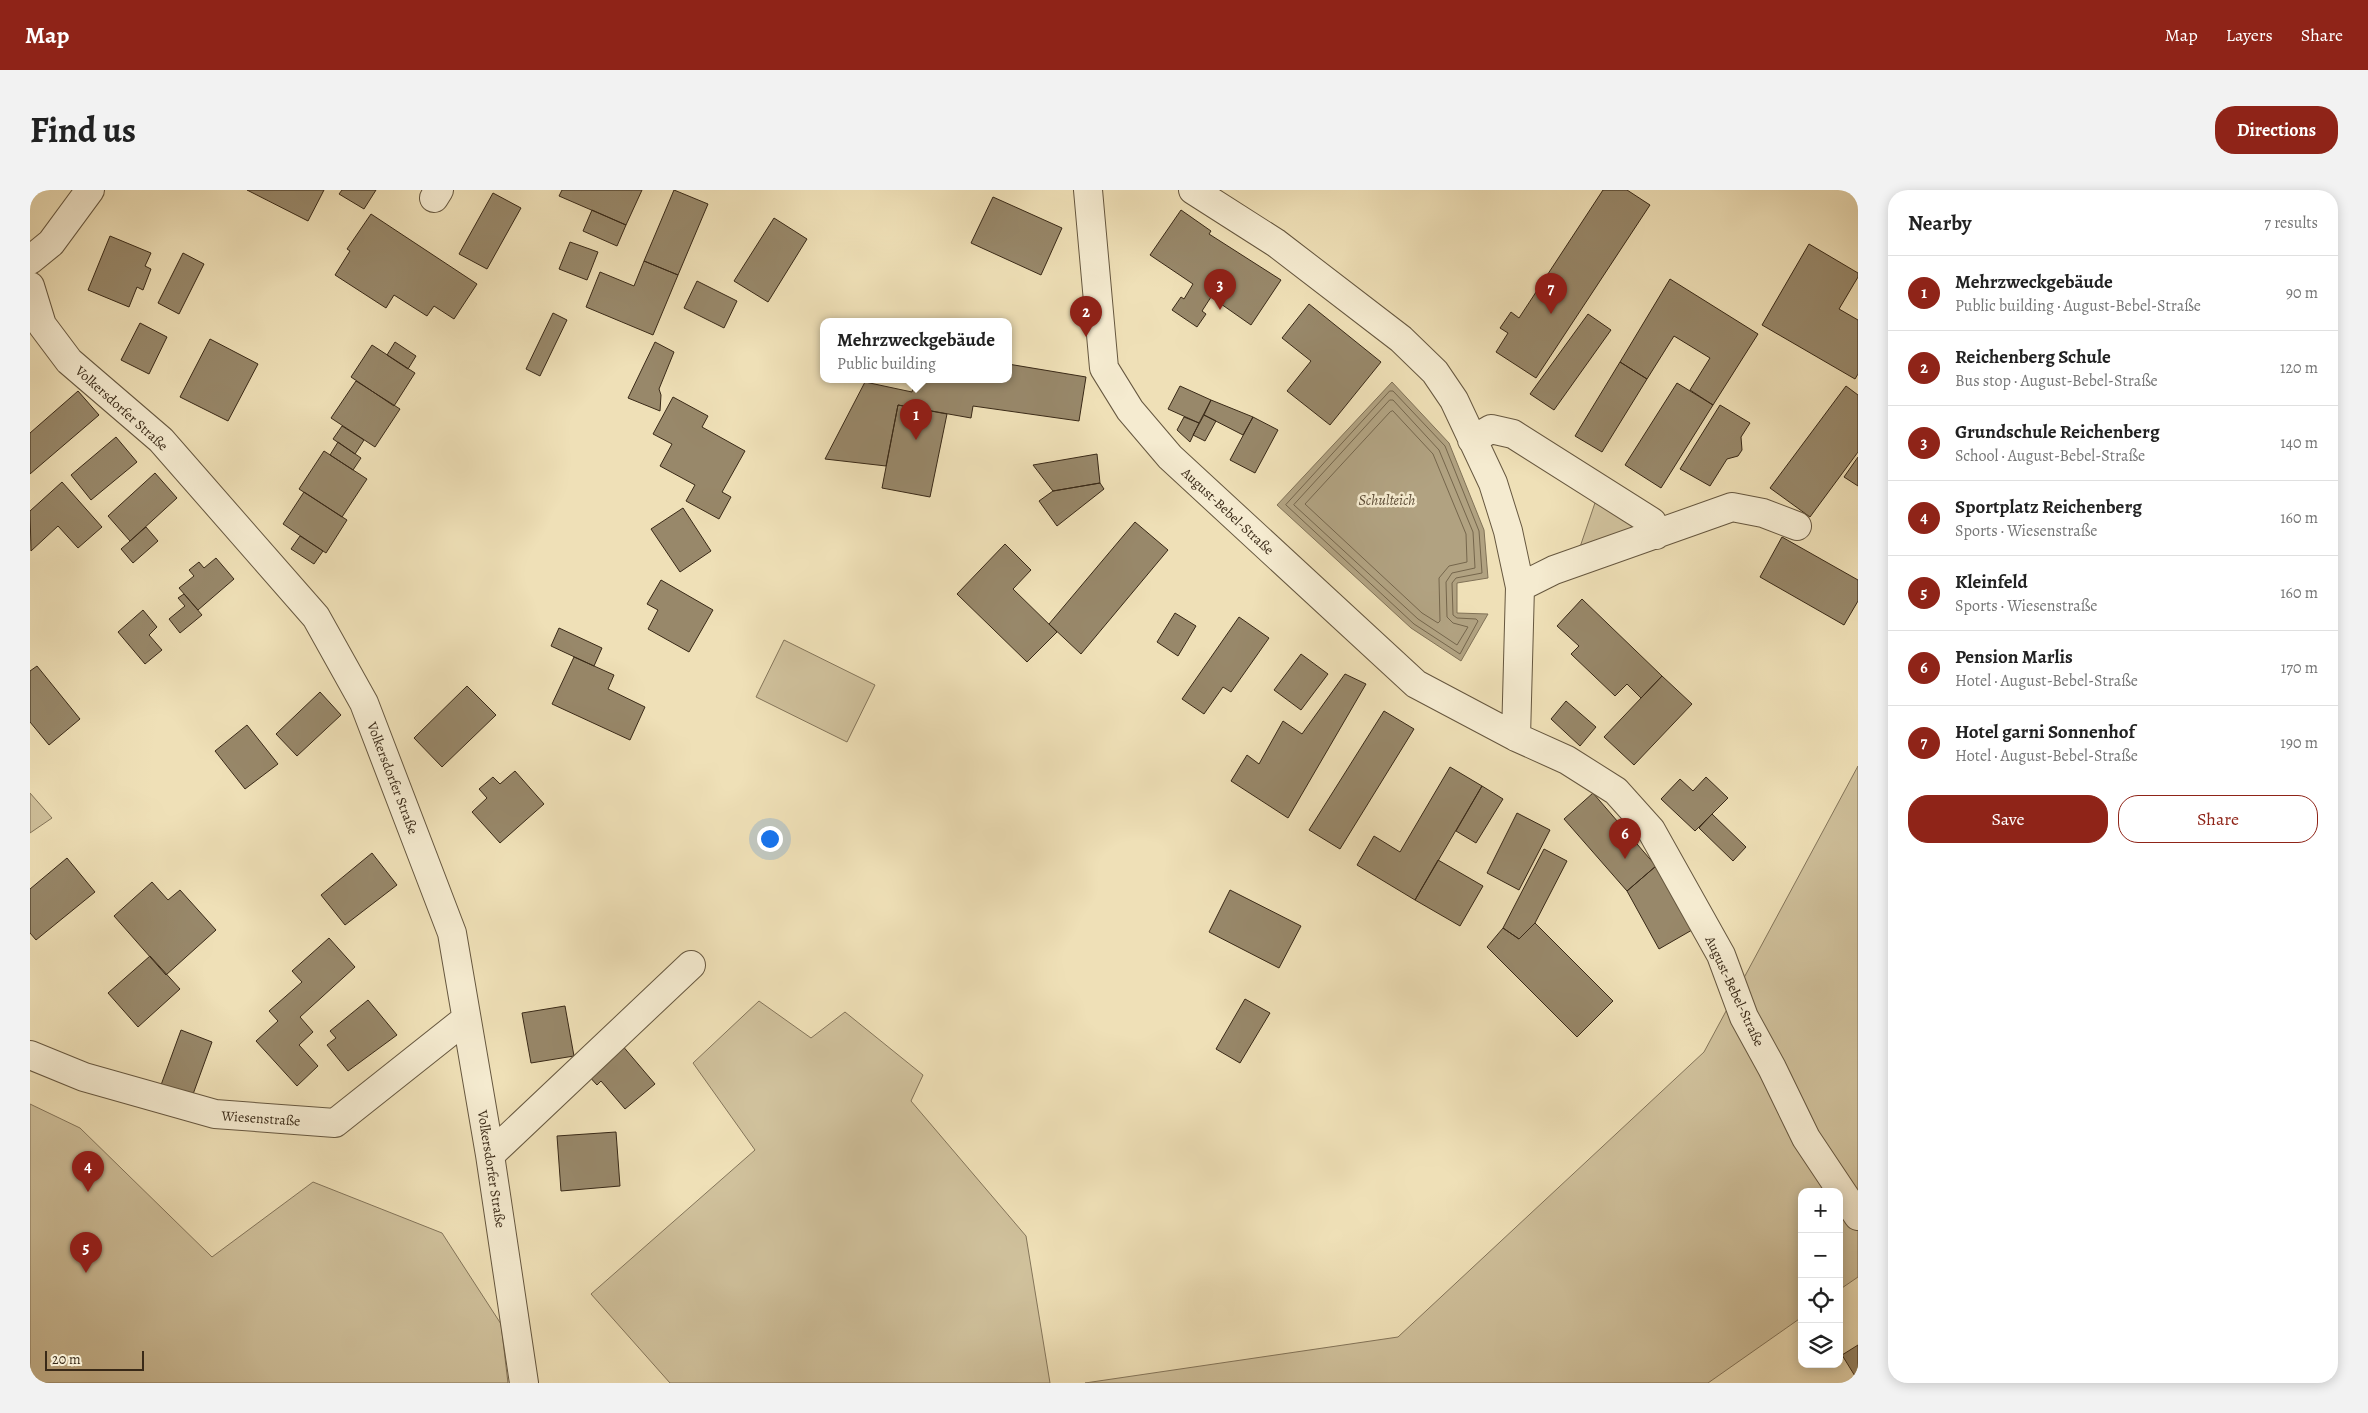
<!DOCTYPE html>
<html lang="en">
<head>
<meta charset="utf-8">
<style>
	:root { --surface:#fff; --page:#f2f2f2; --text:#222; --muted:#767676; --line:#e0e0e0; --accent:#8f2418 }
	body { margin:0; font-family:Alegreya,serif; background:var(--page); color:var(--text) }
	.controls { position:absolute; right:15px; bottom:15px; display:grid; overflow:hidden; border-radius:10px; box-shadow:0 2px 12px #0003 }
	.controls button { width:45px; height:45px; display:grid; place-items:center; padding:0; border:0; border-bottom:1px solid var(--line); background:var(--surface); color:var(--text); font:25px sans-serif }
	.scale { position:absolute; left:15px; bottom:12px; width:99px; box-sizing:border-box; padding-left:5px; border:2px solid #392917; border-top:0; font-size:14px; line-height:18px; white-space:nowrap; color:#392917; -webkit-text-stroke:4px #f5ebd0; paint-order:stroke }
	.you { position:absolute; left:739px; top:648px; width:18px; height:18px; margin:-12px; border:4px solid #fff; border-radius:50%; background:#1a73e8; box-shadow:0 0 0 8px #1a73e833 }
	.badge { display:grid; place-items:center; width:32px; height:32px; border-radius:50%; background:var(--accent); color:#fff; font-size:16px; font-weight:700 }
	.pin { position:absolute; translate:-50% -41px; filter:drop-shadow(0 1px 2px #0008) }
	.pin::after { content:''; position:absolute; top:26px; width:18px; height:15px; background:inherit; clip-path:polygon(0 0,100% 0,50% 100%) }
	.popup { position:absolute; left:790px; top:128px; width:192px; height:65px; box-sizing:border-box; display:grid; place-content:center; border-radius:10px; background:var(--surface); filter:drop-shadow(0 1px 4px #0005); font-size:16px; white-space:nowrap; color:var(--muted) }
	.popup b { font-size:19px; color:var(--text) }
	.popup::after { content:''; position:absolute; left:50%; top:100%; margin-left:-10px; border:10px solid transparent; border-top-color:var(--surface) }
	.list { margin:0; padding:0; list-style:none }
	h2 { display:flex; justify-content:space-between; align-items:center; height:65px; margin:0; padding:0 20px; font-size:21px }
	h2 small { font-size:16px; font-weight:400; color:var(--muted) }
	.list li { display:grid; grid-template-columns:32px 1fr auto; gap:15px; align-items:center; box-sizing:border-box; height:75px; padding:0 20px; border-top:1px solid var(--line) }
	.list b { display:block; font-size:19px; white-space:nowrap }
	.list p { margin:0; font-size:16px; white-space:nowrap; color:var(--muted) }
	.list em { font-size:16px; font-style:normal; color:var(--muted) }
	.actions { display:flex; gap:10px; padding:15px 20px }
	.actions a { flex:1; padding:11px 0; border:1px solid var(--accent); border-radius:20px; text-align:center; font-size:18px; color:var(--accent) }
	.actions .main { background:var(--accent); color:#fff }
	.icon { flex:none; width:28px; height:28px; fill:none; stroke:currentColor; stroke-width:2; stroke-linecap:round; stroke-linejoin:round }
	.map { position:relative; flex:none; width:1828px; height:1193px; overflow:hidden; border-radius:20px }
	header { display:flex; align-items:center; gap:30px; box-sizing:border-box; height:70px; padding:0 25px; background:var(--accent); color:#fff }
	header strong { font-size:24px }
	nav { display:flex; gap:28px; margin-inline-start:auto; font-size:18px }
	.intro { display:flex; align-items:center; justify-content:space-between; box-sizing:border-box; height:120px; padding:0 30px }
	h1 { margin:0; font-size:35px }
	.button { padding:12px 22px; border-radius:20px; background:var(--accent); color:#fff; font-size:18px; font-weight:700 }
	main { display:flex; gap:30px; padding:0 30px }
	aside { flex:1; background:var(--surface); border-radius:20px; box-shadow:0 2px 12px #0003 }
	.map>svg:first-child { display:block }
	.green { fill:#d0c19c; stroke:#84755a }
	.water { fill:#b1a281; stroke:#817257 }
	.lines { fill:none; stroke-linecap:round; stroke-linejoin:round }
	.shore { stroke:#75664c; stroke-width:1 }
	.building { fill:#98886a; stroke:#392917 }
	.minor-casing { stroke:#66573f; stroke-width:30 }
	.minor { stroke:#f5ebd0; stroke-width:28 }
	.labels { text-anchor:middle; stroke-width:5; stroke-linejoin:round; paint-order:stroke }
	.street-label { font-size:14px; fill:#392917; stroke:#f5ebd0 }
	.water-label { font-size:15px; font-style:italic; fill:#5d4d37; stroke:#f5ebd0 }
</style>
</head>
<body>
<header>
<strong>Map</strong>
<nav><a>Map</a><a>Layers</a><a>Share</a></nav>
</header>
<div class="intro"><h1>Find us</h1><a class="button">Directions</a></div>
<main>
<div class="map">
<svg width="1828" height="1193" viewBox="0 0 1828 1193">
	<rect width="100%" height="100%" fill="#efe0b7"/>
	<filter id="stains"><feTurbulence type="fractalNoise" baseFrequency=".004" numOctaves="4"/><feColorMatrix values="0 0 0 0 .2 0 0 0 0 .09 0 0 0 0 .02 0 0 0 .5 -.17"/></filter>
	<radialGradient id="worn" r=".72"><stop offset=".6" stop-color="#630" stop-opacity="0"/><stop offset="1" stop-color="#630" stop-opacity=".3"/></radialGradient>
	<path class="green" d="M1567,307L1609,335L1550,357Z
		M754,450L845,495L817,552L726,507Z
		M1828,576V1087L1809,1100V1002H1772V1127L1678,1193H1055L1368,1147L1674,862Z
		M0,603L22,628L0,643Z
		M729,811L781,848L815,822L893,885L881,911L996,1046L1020,1193H640L561,1104L725,960L663,873Z
		M0,914L50,938L182,1067L283,992L412,1043L471,1134L478,1193H0Z"/>
	<path class="water" d="M1362,192L1419,253L1454,340L1458,388L1427,393V423L1458,424L1431,471L1381,438L1247,315Z"/>
	<g class="lines">
		<path class="shore" d="M1360,201H1363L1415,256L1449,341L1452,383L1426,388L1422,393L1423,425L1427,428L1446,429L1448,431L1430,464L1384,434L1256,315Z
			M1360,210H1363L1409,260L1443,342L1445,378L1422,383L1416,392L1417,427L1423,433L1438,437L1427,455L1388,429L1264,315Z
			M1363,221L1403,264L1436,344L1437,372L1419,376L1409,388L1410,431L1408,433L1392,423L1275,314L1360,222Z"/>
	</g>
	<path class="building" d="M217,0H294L278,31Z
		M312,0H346L334,19L309,4Z
		M532,0H612L596,35L529,6Z
		M644,0L678,14L648,85L614,71Z
		M1573,0H1597L1620,15L1506,188L1466,162L1478,143L1470,138L1481,122L1489,128Z
		M463,3L491,18L457,79L429,64Z
		M963,7L1032,38L1011,85L941,53Z
		M562,20L596,35L587,56L553,41Z
		M1151,20L1181,41L1179,44L1251,90L1221,135L1181,107L1172,121L1176,124L1167,137L1142,120L1151,107L1154,109L1163,94L1120,65Z
		M341,24L447,94L424,129L404,116L397,126L364,105L356,118L305,85L320,61L317,59Z
		M744,28L777,49L738,112L704,91Z
		M80,46L121,63L115,76L121,79L113,100L107,97L99,117L58,100Z
		M540,52L568,62L557,90L529,79Z
		M1779,54L1828,83V87L1809,119L1828,130V184L1825,189L1732,135Z
		M153,63L174,74L149,124L128,113Z
		M614,71L648,85L623,145L556,117L570,82L604,96Z
		M1640,89L1728,144L1683,215L1660,200L1680,168L1644,146L1617,189L1590,172Z
		M667,91L707,111L694,138L654,118Z
		M1279,114L1351,172L1300,235L1257,201L1281,171L1252,148Z
		M523,123L537,130L510,186L496,179Z
		M1558,124L1581,140L1524,220L1500,204Z
		M110,133L137,147L119,184L91,170Z
		M180,149L228,174L198,231L150,207Z
		M365,152L386,166L378,179L357,165Z
		M625,152L644,162L629,199L631,205L630,221L598,208Z
		M342,155L385,183L364,216L321,187Z
		M1590,172L1617,189L1572,262L1545,246Z
		M978,174L1056,187L1049,231L943,216L941,228L868,215L856,276L795,269L835,192L882,202L885,189H978Z
		M326,191L370,219L345,257L301,228Z
		M1647,193L1683,215L1631,298L1595,275Z
		M1150,196L1181,210L1169,233L1138,219Z
		M1816,196L1828,205V262L1780,327L1740,298Z
		M48,201L69,225L0,284V243Z
		M643,207L678,226L672,237L715,261L692,302L701,307L689,329L656,311L665,295L630,276L642,254L623,244Z
		M1181,210L1223,227L1213,245L1174,225Z
		M868,215L917,224L900,307L852,298Z
		M1690,215L1720,233L1711,247L1712,260L1708,266L1697,269L1680,296L1650,279Z
		M1174,225L1186,231L1175,251L1163,245Z
		M1154,227L1169,233L1160,252L1147,240Z
		M1223,227L1248,240L1225,283L1200,270Z
		M312,236L334,250L325,264L303,249Z
		M86,247L107,272L61,310L41,285Z
		M308,252L331,268L323,280L300,265Z
		M294,261L337,289L312,327L269,299Z
		M1067,264L1070,293L1023,301L1003,275Z
		M1828,267V296L1814,287Z
		M125,283L147,308L100,351L78,326Z
		M32,292L72,337L48,358L28,336L1,361L0,321Z
		M1070,293L1074,299L1027,336L1009,311L1023,301Z
		M274,302L317,330L296,363L253,334Z
		M653,318L681,361L650,382L621,339Z
		M1105,332L1138,360L1051,464L1019,434Z
		M116,337L128,351L103,373L91,359Z
		M270,346L293,361L284,374L261,359Z
		M1752,347L1828,390V411L1814,435L1730,387Z
		M975,354L1001,380L983,399L1027,442L997,472L927,404Z
		M186,368L204,389L168,420L149,398L164,386L159,380L169,372L174,378Z
		M631,390L683,420L659,462L618,439L628,420L617,414Z
		M154,404L172,425L150,443L139,429L155,416L148,408Z
		M1552,409L1632,486L1611,508L1597,494L1585,506L1541,464L1549,456L1527,436Z
		M113,420L127,437L119,445L132,460L115,474L88,442Z
		M1145,423L1166,436L1148,466L1127,452Z
		M1209,427L1239,448L1201,502L1193,497L1174,524L1152,509Z
		M529,438L572,458L564,476L521,456Z
		M1271,464L1298,484L1271,520L1244,500Z
		M544,467L584,485L578,499L615,517L600,550L522,514Z
		M7,476L50,529L19,555L0,532V481Z
		M1315,484L1336,494L1258,628L1201,591L1217,565L1229,574L1253,531L1272,544Z
		M1632,486L1662,514L1604,575L1574,547Z
		M437,496L466,525L412,577L384,548Z
		M290,502L311,525L267,566L246,544Z
		M1536,511L1566,537L1550,556L1521,529Z
		M1354,521L1384,539L1310,659L1279,640Z
		M217,535L248,574L215,599L185,561Z
		M1420,577L1452,596L1385,710L1327,675L1344,646L1370,662Z
		M485,581L514,614L470,653L442,622L457,608L449,599L463,587L470,594Z
		M1676,587L1698,608L1665,641L1631,609L1650,589L1663,601Z
		M1452,596L1473,609L1446,653L1426,641Z
		M1563,603L1626,676L1597,701L1534,629Z
		M1487,623L1520,640L1489,700L1457,683Z
		M1682,624L1716,657L1703,671L1669,638Z
		M1514,659L1537,671L1505,733L1489,749L1473,738Z
		M342,663L367,695L315,735L291,705Z
		M37,668L65,702L6,750L0,743V699Z
		M1408,670L1453,696L1430,736L1385,710Z
		M1626,676L1662,740L1629,759L1597,701Z
		M122,692L138,710L150,700L186,740L136,785L84,726Z
		M1200,700L1271,736L1249,778L1179,742Z
		M1505,733L1583,811L1547,847L1457,757L1473,738L1489,749Z
		M299,748L325,777L270,827L283,842L269,855L288,876L267,896L226,851L248,831L239,821L272,792L262,781Z
		M120,766L150,799L108,837L78,803Z
		M1215,809L1240,823L1210,873L1186,859Z
		M338,810L367,845L318,881L297,855L306,848L300,841Z
		M535,816L544,866L501,873L492,823Z
		M151,840L182,852L162,907L131,895Z
		M591,854L625,894L595,919L571,891L567,895L557,884Z
		M586,942L590,996L531,1001L527,946Z
		M1828,1155V1191L1812,1165Z"/>
	<g class="lines">
		<g class="minor-casing">
			<path id="minor" d="M1058,0L1074,178L1100,220L1140,267L1386,494L1486,547L1537,570L1586,601L1621,640L1691,765L1714,827L1742,878L1776,948L1828,1026
				M1163,0L1246,53L1371,149L1405,182L1424,210L1463,293L1478,341L1490,397L1486,547
				M404,8L409,0
				M0,70L21,53L60,0
				M0,96L12,135L39,171L131,250L286,427L334,513L422,743L460,965L494,1193
				M1442,250L1461,239L1483,244L1622,332L1626,345
				M1490,397L1524,380L1702,317L1733,323L1767,336
				M0,865L54,887L185,924L305,933L436,829
				M460,965L661,775"/>
		</g>
		<use href="#minor" class="minor"/>
	</g>
	<g class="labels">
		<g class="street-label">
			<text transform="translate(92 218) rotate(42)" y="5">Volkersdorfer Straße</text>
			<text transform="translate(1198 321) rotate(43)" y="5">August-Bebel-Straße</text>
			<text transform="translate(363 588) rotate(69)" y="5">Volkersdorfer Straße</text>
			<text transform="translate(1705 801) rotate(65)" y="5">August-Bebel-Straße</text>
			<text transform="translate(231 928) rotate(4)" y="5">Wiesenstraße</text>
			<text transform="translate(462 979) rotate(81)" y="5">Volkersdorfer Straße</text>
		</g>
		<g class="water-label">
			<text x="1357" y="315">Schulteich</text>
		</g>
	</g>
	<rect width="100%" height="100%" filter="url(#stains)"/>
	<rect width="100%" height="100%" fill="url(#worn)"/>
</svg>
<div class="controls">
<button>+</button>
<button>−</button>
<button><svg class="icon" aria-label="locate" viewBox="0 0 24 24"><circle cx="12" cy="12" r="6"/><path d="M12 2v4M12 18v4M2 12h4M18 12h4"/></svg></button>
<button><svg class="icon" aria-label="layers" viewBox="0 0 24 24"><path d="M12 4l9 5-9 5-9-5zM3 14l9 5 9-5"/></svg></button>
</div>
<div class="scale">20 m</div>
<div class="you"></div>
<div class="pin badge" style="left:886px;top:250px">1</div>
<div class="popup"><b>Mehrzweckgebäude</b>Public building</div>
<div class="pin badge" style="left:1056px;top:147px">2</div>
<div class="pin badge" style="left:1190px;top:120px">3</div>
<div class="pin badge" style="left:58px;top:1002px">4</div>
<div class="pin badge" style="left:56px;top:1083px">5</div>
<div class="pin badge" style="left:1595px;top:669px">6</div>
<div class="pin badge" style="left:1521px;top:124px">7</div>
</div>
<aside>
<h2>Nearby<small>7 results</small></h2>
<ul class="list">
<li><span class="badge">1</span><div><b>Mehrzweckgebäude</b><p>Public building · August-Bebel-Straße</p></div><em>90 m</em></li>
<li><span class="badge">2</span><div><b>Reichenberg Schule</b><p>Bus stop · August-Bebel-Straße</p></div><em>120 m</em></li>
<li><span class="badge">3</span><div><b>Grundschule Reichenberg</b><p>School · August-Bebel-Straße</p></div><em>140 m</em></li>
<li><span class="badge">4</span><div><b>Sportplatz Reichenberg</b><p>Sports · Wiesenstraße</p></div><em>160 m</em></li>
<li><span class="badge">5</span><div><b>Kleinfeld</b><p>Sports · Wiesenstraße</p></div><em>160 m</em></li>
<li><span class="badge">6</span><div><b>Pension Marlis</b><p>Hotel · August-Bebel-Straße</p></div><em>170 m</em></li>
<li><span class="badge">7</span><div><b>Hotel garni Sonnenhof</b><p>Hotel · August-Bebel-Straße</p></div><em>190 m</em></li>
</ul>
<div class="actions"><a class="main">Save</a><a>Share</a></div>
</aside>
</main>
</body>
</html>
